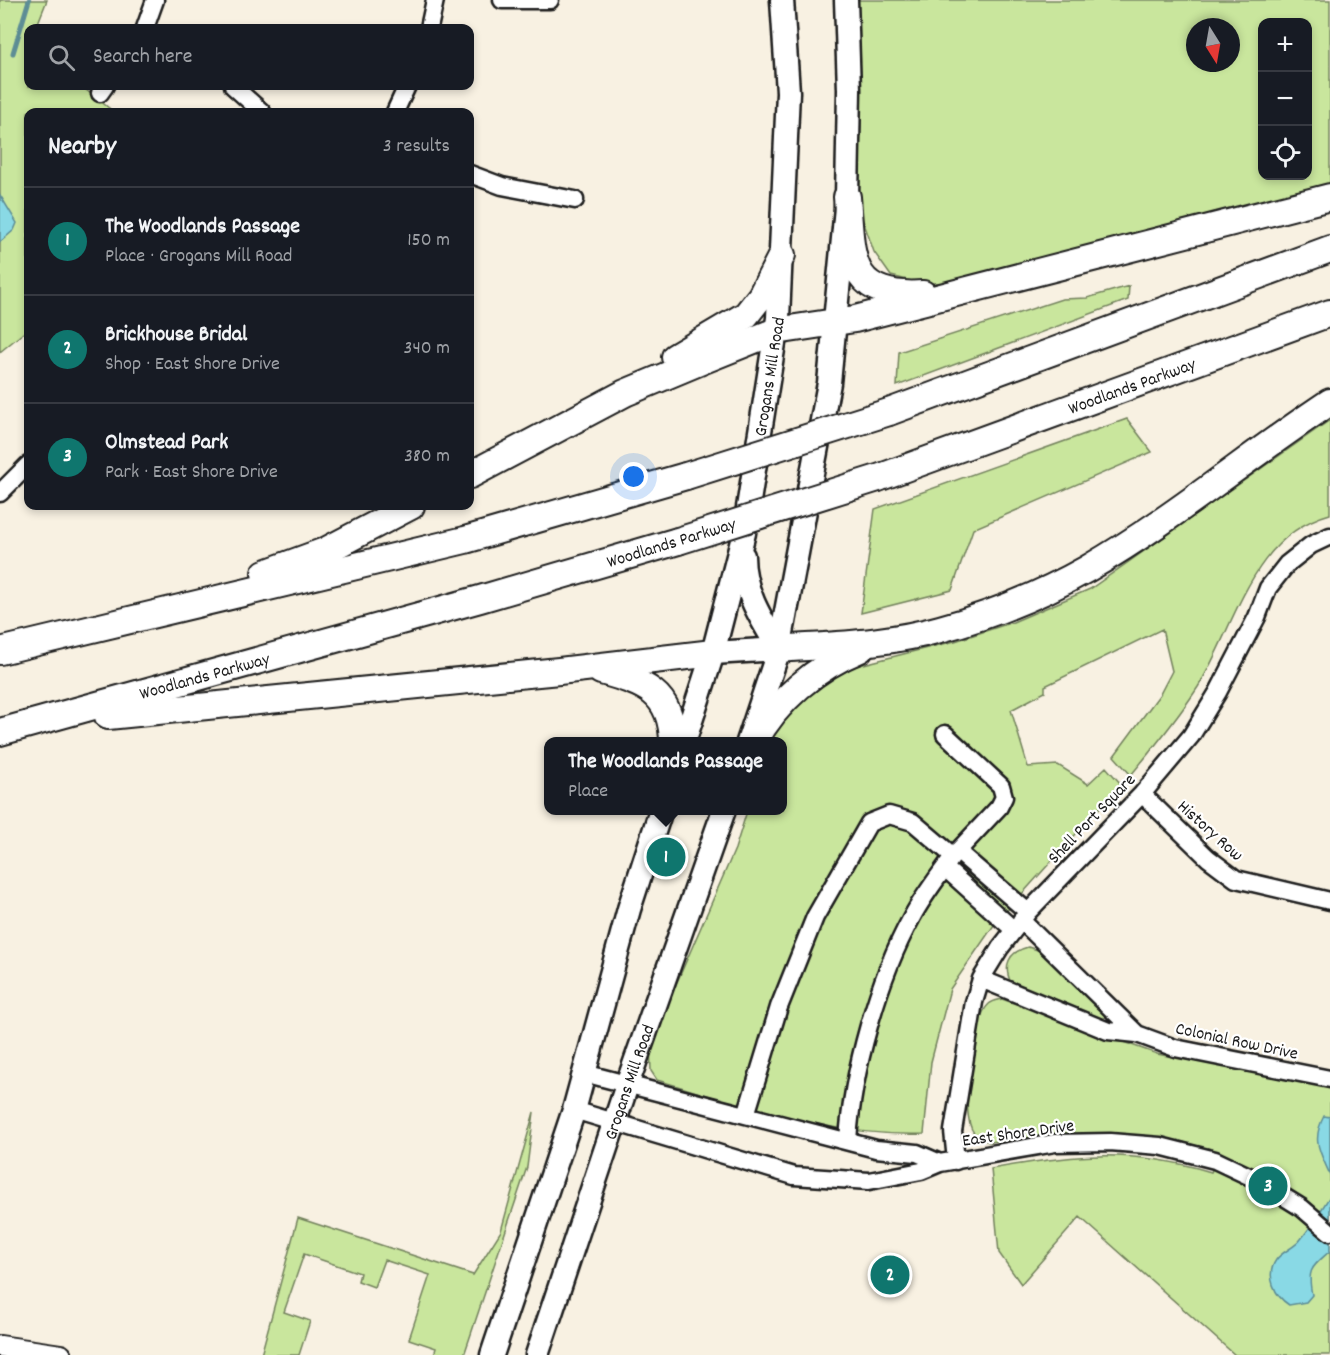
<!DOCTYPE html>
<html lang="en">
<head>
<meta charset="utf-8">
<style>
	:root { --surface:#171b24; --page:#242831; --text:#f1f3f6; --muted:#9ea1a6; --line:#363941; --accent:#0f766e }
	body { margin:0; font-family:Dekko,sans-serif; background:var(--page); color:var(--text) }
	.controls { position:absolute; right:18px; top:18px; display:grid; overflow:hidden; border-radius:12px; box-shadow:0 3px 9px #0003 }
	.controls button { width:54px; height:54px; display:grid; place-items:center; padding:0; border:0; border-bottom:2px solid var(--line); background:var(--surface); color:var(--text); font:30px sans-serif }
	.compass { position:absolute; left:1186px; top:18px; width:54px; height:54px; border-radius:50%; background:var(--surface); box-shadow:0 3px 9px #0003; rotate:169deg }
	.you { position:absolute; left:634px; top:477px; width:21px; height:21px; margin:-15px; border:4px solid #fff; border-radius:50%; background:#1a73e8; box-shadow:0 0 0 9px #1a73e833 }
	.badge { display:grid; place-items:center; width:39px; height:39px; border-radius:50%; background:var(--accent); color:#fff; font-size:20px; font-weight:700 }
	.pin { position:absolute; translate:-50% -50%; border:3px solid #fff; box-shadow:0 2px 6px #0006 }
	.popup { position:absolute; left:544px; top:737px; width:243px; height:78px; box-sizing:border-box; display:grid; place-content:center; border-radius:12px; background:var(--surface); filter:drop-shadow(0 2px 4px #0005); font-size:20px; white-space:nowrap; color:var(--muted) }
	.popup b { font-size:22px; color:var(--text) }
	.popup::after { content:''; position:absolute; left:50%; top:100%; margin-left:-12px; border:12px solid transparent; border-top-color:var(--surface) }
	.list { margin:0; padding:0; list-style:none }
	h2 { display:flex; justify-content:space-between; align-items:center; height:78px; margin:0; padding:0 24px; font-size:26px }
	h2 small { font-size:20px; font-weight:400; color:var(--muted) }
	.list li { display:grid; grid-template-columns:39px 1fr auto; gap:18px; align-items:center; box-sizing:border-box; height:108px; padding:0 24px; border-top:2px solid var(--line) }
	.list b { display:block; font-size:22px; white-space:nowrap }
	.list p { margin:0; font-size:20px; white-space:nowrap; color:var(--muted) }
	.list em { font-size:20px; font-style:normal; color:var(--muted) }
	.icon { flex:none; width:33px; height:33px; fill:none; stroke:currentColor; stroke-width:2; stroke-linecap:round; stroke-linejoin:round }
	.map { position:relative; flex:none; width:1330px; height:1355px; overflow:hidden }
	.search { position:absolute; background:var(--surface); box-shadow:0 3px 9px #0003; left:24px; top:24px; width:450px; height:66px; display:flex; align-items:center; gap:15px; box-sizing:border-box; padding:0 21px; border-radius:12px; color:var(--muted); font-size:22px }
	.panel { position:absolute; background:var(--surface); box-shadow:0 3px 9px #0003; left:24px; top:108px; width:450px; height:402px; border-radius:12px }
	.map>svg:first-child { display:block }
	.green { fill:#c9e69d; stroke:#72815c; stroke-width:1.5; fill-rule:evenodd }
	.water { fill:#89d9e5; stroke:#5d8d95; stroke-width:1.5 }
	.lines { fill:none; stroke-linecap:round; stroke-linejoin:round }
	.stream { stroke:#5d8d95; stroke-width:5 }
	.minor-casing { stroke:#1c1c1c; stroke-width:21 }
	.tertiary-casing { stroke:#1c1c1c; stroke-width:24 }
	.secondary-casing { stroke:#1c1c1c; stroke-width:27 }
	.primary-casing { stroke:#1c1c1c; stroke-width:30 }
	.minor { stroke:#fff; stroke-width:16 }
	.tertiary { stroke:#fff; stroke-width:20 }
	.secondary { stroke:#fff; stroke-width:22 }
	.primary { stroke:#fff; stroke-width:26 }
	.primary-bridge-casing { stroke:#1c1c1c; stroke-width:30; stroke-linecap:butt }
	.primary-bridge { stroke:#fff; stroke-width:26 }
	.labels { text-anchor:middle; stroke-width:4.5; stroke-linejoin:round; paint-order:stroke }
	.street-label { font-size:18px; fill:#1c1c1c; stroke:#fff }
</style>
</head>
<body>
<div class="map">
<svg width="1330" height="1355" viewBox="0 0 1330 1355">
	<rect width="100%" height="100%" fill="#f8f1e2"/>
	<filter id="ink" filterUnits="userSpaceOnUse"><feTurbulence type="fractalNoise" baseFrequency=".0167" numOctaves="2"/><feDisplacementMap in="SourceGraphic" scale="12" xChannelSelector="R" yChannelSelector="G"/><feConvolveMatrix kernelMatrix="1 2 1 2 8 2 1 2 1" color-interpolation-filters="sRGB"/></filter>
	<g filter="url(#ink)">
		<path class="green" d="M0,0H47L36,28H28V86H81L114,112H28V329L0,352Z
			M856,0H1330V189L949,283H920L891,276L874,252L858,206L861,118ZM1262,22H1308V176H1262ZM1195,27H1231V63H1195Z
			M1129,286L1128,300L897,386L899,352L1062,299L1087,298Z
			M1127,419L1152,452L973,529L952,590L861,613L875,509Z
			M1330,420V514C1251,536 1236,625 1198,687C1178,718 1155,746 1131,775L1114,756L1160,694L1172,671L1162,629L1045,686V692L1011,710L1028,767L1058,765L1088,784L1106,767L1121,784L994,925L950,989L931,1062L924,1134C830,1137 746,1106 657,1080L651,1071L650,1044L735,849L747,811L783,810V742L771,741L782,719L824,681L852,667L955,641L1013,622L1090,589Z
			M1028,947L1044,952L1108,1013L1101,1021L1011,983C1003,966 1008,952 1028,947Z
			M1002,999L1157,1054L1330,1087V1355H1235L1080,1217L1021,1284L999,1253L991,1169C1072,1154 1130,1148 1211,1172L1219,1154C1147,1123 1064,1136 989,1142C983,1140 978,1139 974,1133C959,1115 971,1020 989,1004C992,1001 998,1000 1002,999Z
			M534,1112L527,1167L464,1355H434L436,1348L409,1339L430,1275L384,1260L374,1287L358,1281L360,1273L304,1254L284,1312L310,1321L299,1355H261L298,1218L473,1275L501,1231Z"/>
		<path class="water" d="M0,195L17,223L14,230L0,242Z
			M1324,1116L1330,1117V1175C1320,1151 1311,1141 1324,1116Z
			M1330,1196V1251C1311,1268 1307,1269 1312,1295L1306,1302L1289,1305C1275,1296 1265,1276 1276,1260C1282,1251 1295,1248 1301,1239C1312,1226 1321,1210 1330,1196Z"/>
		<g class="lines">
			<path class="stream" d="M13,53L29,0"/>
			<g class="minor-casing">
				<path id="minor" d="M502,0H550
					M145,28L155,0
					M429,28L435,0
					M233,86L262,112
					M100,93L105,86
					M395,112L407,86
					M470,174L502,186L575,200
					M0,493L28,465
					M1142,794L1208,858L1236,879L1330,901
					M957,851L1028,912
					M945,868L1014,930
					M1021,920L1137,1034
					M981,979L1108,1031L1137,1034L1175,1048L1330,1079
					M584,1073L876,1149L917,1153L940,1163
					M574,1110L794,1176L869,1181L921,1171L940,1163L1055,1143L1110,1142L1160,1146L1215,1160L1255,1179L1302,1208L1330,1232
					M746,1115L779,1007L815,917L869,823L889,815L913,822L953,856L999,807L1004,797L1001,786L945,734
					M848,1141C852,1073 878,978 912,917C923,896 939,876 953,856
					M956,1161L953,1131L974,1002L981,979L1000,948L1028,912L1142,794L1191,736L1218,692L1257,617L1268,588L1287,564L1311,545L1330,536"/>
			</g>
			<g class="tertiary-casing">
				<path id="tertiary" d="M0,1346L61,1355"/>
			</g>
			<g class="secondary-casing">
				<g id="secondary">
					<path d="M743,556C743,591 761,619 779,649"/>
					<path d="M713,653L779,649"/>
					<path id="s1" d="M684,742L713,653L744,533L778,318L788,92L782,0"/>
					<path d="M748,742L779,649L829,383L847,197L849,90L846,0"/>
					<path d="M492,1355L574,1110L629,909L661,810"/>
					<path id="s2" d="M537,1355L627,1085L724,810"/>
				</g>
			</g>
			<g class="primary-casing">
				<g id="primary">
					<path d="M847,197C852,256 846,299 923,294"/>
					<path d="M675,357L746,315L761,296L782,255"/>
					<path d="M889,412L1330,249"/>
					<path d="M470,475L625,393L704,360L776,331L855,319L1330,197"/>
					<path id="s3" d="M878,478L1330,313"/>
					<path d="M265,573L325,551L411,506"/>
					<path d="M779,649C833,645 887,644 940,629C991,615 1041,595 1087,569C1172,520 1248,456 1330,402"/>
					<path d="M0,651L465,540L686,476"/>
					<path d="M601,671C643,683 672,691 673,742"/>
					<path d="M108,716L559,671L713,653"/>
					<path id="s4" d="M0,732L480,599L678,541"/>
					<path d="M754,742C777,700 816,667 860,649"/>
				</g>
			</g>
			<use href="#minor" class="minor"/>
			<use href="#tertiary" class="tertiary"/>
			<use href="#secondary" class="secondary"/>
			<use href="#primary" class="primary"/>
			<g class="primary-bridge-casing">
				<path id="primary-bridge" d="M686,476L889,412
					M678,541L878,478"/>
			</g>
			<use href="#primary-bridge" class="primary-bridge"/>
		</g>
	</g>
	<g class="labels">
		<g class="street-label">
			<text dy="6" stroke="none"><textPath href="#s1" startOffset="376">Grogans Mill Road</textPath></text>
			<text dy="6" stroke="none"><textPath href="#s3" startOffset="270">Woodlands Parkway</textPath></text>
			<text transform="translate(671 542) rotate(-17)" y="6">Woodlands Parkway</text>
			<text dy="6" stroke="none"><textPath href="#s4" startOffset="212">Woodlands Parkway</textPath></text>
			<text transform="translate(1091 818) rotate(-46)" y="6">Shell Port Square</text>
			<text transform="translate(1211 830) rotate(42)" y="6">History Row</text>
			<text transform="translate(1237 1040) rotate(12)" y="6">Colonial Row Drive</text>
			<text dy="6" stroke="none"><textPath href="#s2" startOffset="288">Grogans Mill Road</textPath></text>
			<text transform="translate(1018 1132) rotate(-8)" y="6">East Shore Drive</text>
		</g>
	</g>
</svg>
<div class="controls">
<button>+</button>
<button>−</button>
<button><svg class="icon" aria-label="locate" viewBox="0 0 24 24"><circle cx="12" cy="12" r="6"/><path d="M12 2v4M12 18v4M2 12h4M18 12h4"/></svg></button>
</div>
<svg class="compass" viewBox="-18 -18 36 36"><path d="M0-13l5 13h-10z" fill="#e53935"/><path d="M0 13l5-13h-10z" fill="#9ea1a6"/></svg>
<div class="you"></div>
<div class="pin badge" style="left:666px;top:857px">1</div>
<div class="popup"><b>The Woodlands Passage</b>Place</div>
<div class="pin badge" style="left:890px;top:1275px">2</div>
<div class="pin badge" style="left:1268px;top:1186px">3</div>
<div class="search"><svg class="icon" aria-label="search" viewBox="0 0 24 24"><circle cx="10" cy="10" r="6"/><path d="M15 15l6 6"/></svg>Search here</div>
<section class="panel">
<h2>Nearby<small>3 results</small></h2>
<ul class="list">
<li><span class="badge">1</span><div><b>The Woodlands Passage</b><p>Place · Grogans Mill Road</p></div><em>150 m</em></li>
<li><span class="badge">2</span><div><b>Brickhouse Bridal</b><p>Shop · East Shore Drive</p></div><em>340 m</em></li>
<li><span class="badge">3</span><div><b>Olmstead Park</b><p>Park · East Shore Drive</p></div><em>380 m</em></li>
</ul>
</section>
</div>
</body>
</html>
